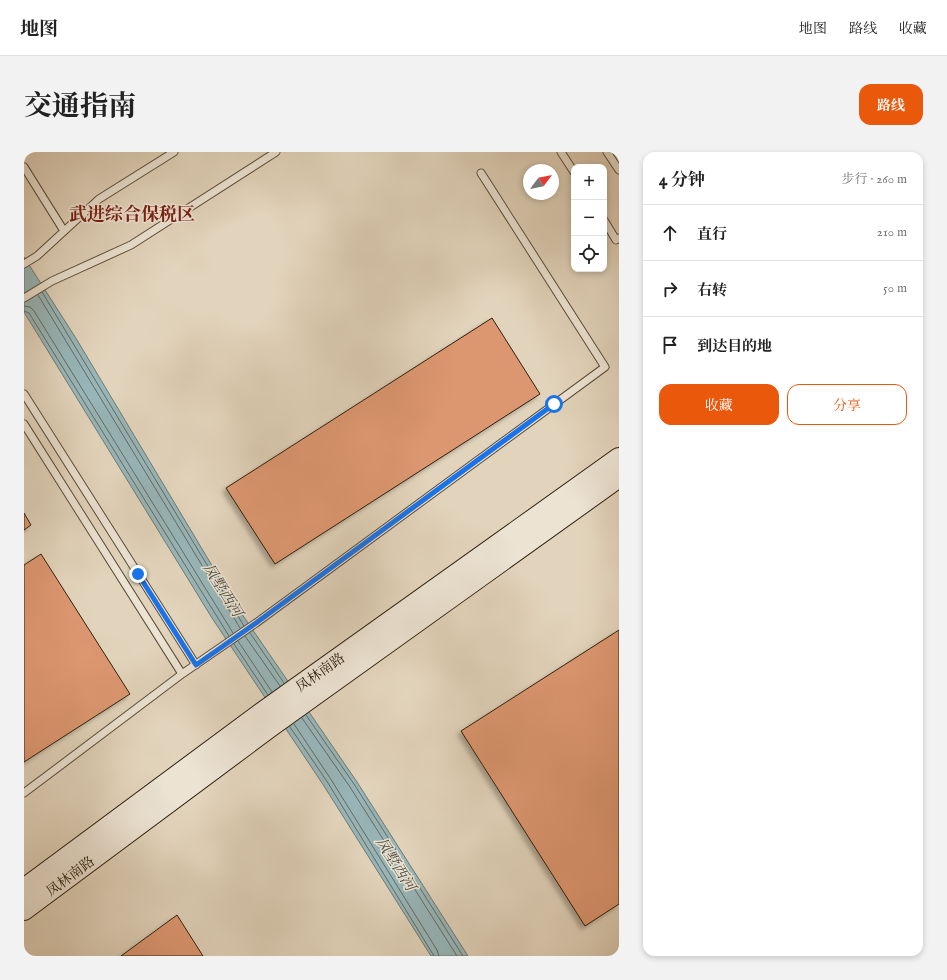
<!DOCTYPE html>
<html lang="zh">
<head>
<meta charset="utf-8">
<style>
	:root { --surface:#fff; --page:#f2f2f2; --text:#222; --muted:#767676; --line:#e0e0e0; --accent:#ea580c }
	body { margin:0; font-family:"IM FELL English","Noto Serif SC",serif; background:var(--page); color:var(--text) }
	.controls { position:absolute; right:12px; top:12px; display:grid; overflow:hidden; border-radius:8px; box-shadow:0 2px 6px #0003 }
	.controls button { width:36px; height:36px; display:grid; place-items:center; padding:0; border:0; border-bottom:1px solid var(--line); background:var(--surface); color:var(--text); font:20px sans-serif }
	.compass { position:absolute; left:499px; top:12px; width:36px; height:36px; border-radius:50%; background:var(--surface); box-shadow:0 2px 6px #0003; rotate:58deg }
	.stop { position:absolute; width:12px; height:12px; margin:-9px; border:3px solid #1a73e8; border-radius:50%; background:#fff }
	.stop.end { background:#1a73e8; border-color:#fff; box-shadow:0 1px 4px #0008 }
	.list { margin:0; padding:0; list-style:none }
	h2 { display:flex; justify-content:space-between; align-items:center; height:52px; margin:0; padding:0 16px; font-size:17px }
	h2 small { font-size:13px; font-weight:400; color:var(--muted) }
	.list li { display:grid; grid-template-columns:26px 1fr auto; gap:12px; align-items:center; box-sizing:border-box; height:56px; padding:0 16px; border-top:1px solid var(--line) }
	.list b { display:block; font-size:15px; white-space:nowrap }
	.list em { font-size:13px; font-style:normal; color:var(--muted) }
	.actions { display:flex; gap:8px; padding:12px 16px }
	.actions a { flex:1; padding:9px 0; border:1px solid var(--accent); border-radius:12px; text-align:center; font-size:14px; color:var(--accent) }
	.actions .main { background:var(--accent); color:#fff }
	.icon { flex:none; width:22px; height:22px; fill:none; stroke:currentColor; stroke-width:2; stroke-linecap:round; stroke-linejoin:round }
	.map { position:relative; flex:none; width:595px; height:804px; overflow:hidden; border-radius:12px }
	header { display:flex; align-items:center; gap:24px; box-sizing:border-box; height:56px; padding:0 20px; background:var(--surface); border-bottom:1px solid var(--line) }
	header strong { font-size:19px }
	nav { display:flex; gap:22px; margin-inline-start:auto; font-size:14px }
	.intro { display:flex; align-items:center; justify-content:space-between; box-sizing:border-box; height:96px; padding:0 24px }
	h1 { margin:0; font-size:28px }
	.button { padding:10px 18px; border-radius:12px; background:var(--accent); color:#fff; font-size:14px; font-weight:700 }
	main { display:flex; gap:24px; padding:0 24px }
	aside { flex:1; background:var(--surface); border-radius:12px; box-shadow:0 2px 6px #0003 }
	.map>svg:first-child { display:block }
	.water { fill:#98b6b9; stroke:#6d7a75 }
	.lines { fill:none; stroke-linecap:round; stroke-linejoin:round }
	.shore { stroke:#626b64; stroke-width:1 }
	.building { fill:#dd9770; stroke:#2d200f; filter:url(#shadow) }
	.lane-casing { stroke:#5a4d3a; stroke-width:9 }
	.secondary-casing { stroke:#2d200f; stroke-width:22 }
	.lane { stroke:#ece3d3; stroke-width:7 }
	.secondary { stroke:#ece3d3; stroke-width:20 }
	.route { stroke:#1a73e8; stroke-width:5 }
	.labels { text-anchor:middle; stroke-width:3; stroke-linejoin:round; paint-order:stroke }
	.street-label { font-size:14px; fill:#2d200f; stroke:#ece3d3 }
	.water-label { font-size:15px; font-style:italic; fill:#4d4d42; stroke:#ece3d3 }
	.district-label { font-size:18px; font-weight:bold; fill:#7a1f14; stroke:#ece3d3 }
</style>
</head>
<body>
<header>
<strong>地图</strong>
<nav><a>地图</a><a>路线</a><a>收藏</a></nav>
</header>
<div class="intro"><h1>交通指南</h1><a class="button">路线</a></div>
<main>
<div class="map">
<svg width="595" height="804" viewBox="0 0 595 804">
	<defs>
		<filter id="shadow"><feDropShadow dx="-3.5" dy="3.5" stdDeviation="2" flood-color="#0004"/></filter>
	</defs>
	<rect width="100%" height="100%" fill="#e2d4bc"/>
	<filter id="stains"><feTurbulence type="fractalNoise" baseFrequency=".005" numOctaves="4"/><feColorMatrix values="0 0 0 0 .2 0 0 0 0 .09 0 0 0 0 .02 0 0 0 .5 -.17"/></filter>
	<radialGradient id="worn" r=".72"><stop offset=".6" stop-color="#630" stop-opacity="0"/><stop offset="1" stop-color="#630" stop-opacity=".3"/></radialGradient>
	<path class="water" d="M0,105L53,188L211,452L333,630L444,804H407L300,634L188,466L0,160Z"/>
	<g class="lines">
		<path class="shore" d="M18,140L220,474
			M14,143L216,476
			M0,154L6,155L10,159L209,481
			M0,159L5,161L205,484
			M226,481L260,531
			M221,484L256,534
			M214,489L248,540
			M210,492L244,543
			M282,563L330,632L439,804
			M278,566L326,635L433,804
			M270,572L308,629L413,798L415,804
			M266,575L304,631L410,804"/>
	</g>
	<path class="building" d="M468,166L516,242L251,412L202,336Z
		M0,361L7,373L0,378Z
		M17,402L106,542L0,610V413Z
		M595,478V752L561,774L437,579Z
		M153,763L179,804H97Z"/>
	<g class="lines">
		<g class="lane-casing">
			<path id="lane" d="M537,0L550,20
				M583,0L595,18
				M0,15L40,79
				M580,68L592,88L595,86
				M0,112L13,104L75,47L150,0
				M0,146L28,129L107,93L252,0
				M0,242L172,513
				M0,272L158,522
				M0,641L158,522L232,471L581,215L457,21"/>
		</g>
		<g class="secondary-casing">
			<path id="secondary" d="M0,737L236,562L595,306
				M0,758L246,575L595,325"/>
		</g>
		<use href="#lane" class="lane"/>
		<use href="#secondary" class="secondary"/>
	</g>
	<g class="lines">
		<path class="route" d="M114,422L172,513L232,471L530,252"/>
	</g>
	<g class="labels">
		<g class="street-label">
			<text transform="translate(296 520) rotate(-35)" y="5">凤林南路</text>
			<text transform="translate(46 724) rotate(-37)" y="5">凤林南路</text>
		</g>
		<g class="water-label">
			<text transform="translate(199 438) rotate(58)" y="5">凤墅西河</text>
			<text transform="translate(372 712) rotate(58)" y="5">凤墅西河</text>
		</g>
		<g class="district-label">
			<text x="108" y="68">武进综合保税区</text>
		</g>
	</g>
	<rect width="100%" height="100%" filter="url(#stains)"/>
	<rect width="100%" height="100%" fill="url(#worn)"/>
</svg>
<div class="controls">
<button>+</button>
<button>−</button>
<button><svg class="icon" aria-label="locate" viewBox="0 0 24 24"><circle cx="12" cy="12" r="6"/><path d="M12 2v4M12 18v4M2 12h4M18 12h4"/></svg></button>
</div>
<svg class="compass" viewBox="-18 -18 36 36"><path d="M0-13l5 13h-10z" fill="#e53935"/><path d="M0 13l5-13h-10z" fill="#767676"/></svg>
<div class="stop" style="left:530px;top:252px"></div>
<div class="stop end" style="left:114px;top:422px"></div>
</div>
<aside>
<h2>4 分钟<small>步行 · 260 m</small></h2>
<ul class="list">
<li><svg class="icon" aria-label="ahead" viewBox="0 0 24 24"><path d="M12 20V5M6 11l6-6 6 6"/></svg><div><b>直行</b></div><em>210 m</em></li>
<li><svg class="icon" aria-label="right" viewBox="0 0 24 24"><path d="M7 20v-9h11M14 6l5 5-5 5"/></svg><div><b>右转</b></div><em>50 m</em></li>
<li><svg class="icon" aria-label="arrive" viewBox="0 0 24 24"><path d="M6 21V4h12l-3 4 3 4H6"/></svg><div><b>到达目的地</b></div></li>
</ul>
<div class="actions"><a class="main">收藏</a><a>分享</a></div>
</aside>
</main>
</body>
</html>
